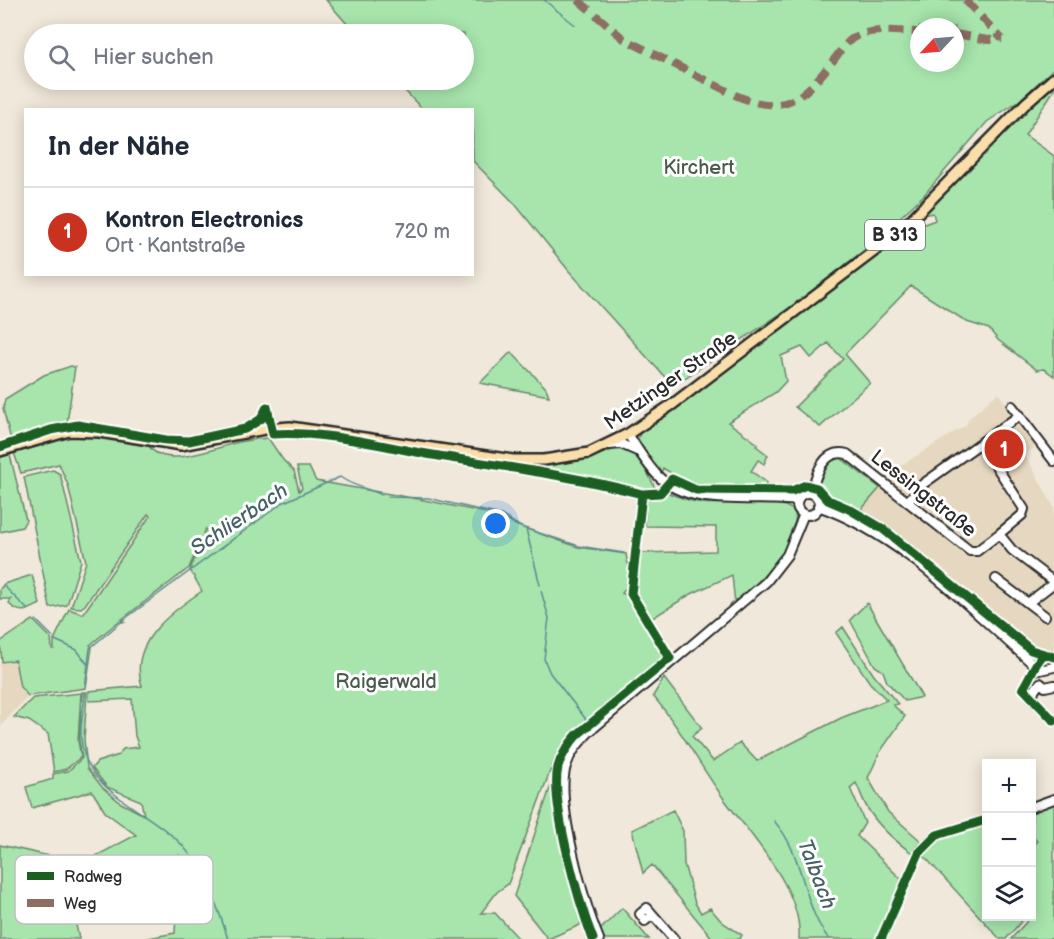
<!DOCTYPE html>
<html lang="de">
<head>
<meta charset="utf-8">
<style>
	:root { --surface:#fff; --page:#f6f6f7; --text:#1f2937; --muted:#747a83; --line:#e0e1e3; --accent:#c8321e }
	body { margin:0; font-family:"Balsamiq Sans",sans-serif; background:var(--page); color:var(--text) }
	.controls { position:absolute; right:18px; bottom:18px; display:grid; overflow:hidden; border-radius:0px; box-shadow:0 3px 15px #0003 }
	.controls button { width:54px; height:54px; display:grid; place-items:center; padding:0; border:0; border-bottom:2px solid var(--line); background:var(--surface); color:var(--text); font:30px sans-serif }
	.compass { position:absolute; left:910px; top:18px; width:54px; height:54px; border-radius:50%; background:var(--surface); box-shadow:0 3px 15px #0003; rotate:244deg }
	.you { position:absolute; left:496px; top:524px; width:21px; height:21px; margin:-15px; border:4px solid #fff; border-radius:50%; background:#1a73e8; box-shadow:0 0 0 9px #1a73e833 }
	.badge { display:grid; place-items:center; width:39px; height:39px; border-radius:50%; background:var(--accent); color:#fff; font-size:20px; font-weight:700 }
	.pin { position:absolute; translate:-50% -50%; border:3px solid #fff; box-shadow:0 2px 6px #0006 }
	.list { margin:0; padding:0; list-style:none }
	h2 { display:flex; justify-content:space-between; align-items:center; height:78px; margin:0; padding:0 24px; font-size:26px }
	h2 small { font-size:20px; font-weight:400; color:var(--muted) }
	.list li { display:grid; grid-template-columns:39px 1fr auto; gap:18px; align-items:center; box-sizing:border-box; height:90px; padding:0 24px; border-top:2px solid var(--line) }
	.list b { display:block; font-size:22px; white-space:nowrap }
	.list p { margin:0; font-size:20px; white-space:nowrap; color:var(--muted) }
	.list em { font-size:20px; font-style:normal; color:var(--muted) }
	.icon { flex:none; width:33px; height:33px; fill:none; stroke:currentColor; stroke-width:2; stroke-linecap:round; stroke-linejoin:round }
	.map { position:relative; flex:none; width:1054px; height:939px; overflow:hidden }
	.search { position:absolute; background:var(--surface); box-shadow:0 3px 15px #0003; left:24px; top:24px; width:450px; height:66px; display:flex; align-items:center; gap:15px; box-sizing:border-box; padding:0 21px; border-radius:33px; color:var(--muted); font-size:22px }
	.panel { position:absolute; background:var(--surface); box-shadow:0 3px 15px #0003; left:24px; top:108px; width:450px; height:168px; border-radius:0px }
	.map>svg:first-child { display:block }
	.built { fill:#e6d8c0 }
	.green { fill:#a7e5ac; stroke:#69886c; stroke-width:1.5; fill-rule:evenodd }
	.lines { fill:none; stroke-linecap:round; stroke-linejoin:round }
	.stream { stroke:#5a8a91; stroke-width:1.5 }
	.minor-casing { stroke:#2b2b2b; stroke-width:12 }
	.major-casing { stroke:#2b2b2b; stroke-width:14 }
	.minor { stroke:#fff; stroke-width:8 }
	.major { stroke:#f9deab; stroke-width:9 }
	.quiet { stroke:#8d6e63; stroke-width:8; stroke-dasharray:15 8; stroke-linecap:butt }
	.cycleway-casing { stroke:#fff; stroke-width:13 }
	.cycleway { stroke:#1b5e20; stroke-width:9 }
	.labels { text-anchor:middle; stroke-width:6; stroke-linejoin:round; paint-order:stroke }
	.shield { fill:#fff; stroke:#6b6b6b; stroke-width:1.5 }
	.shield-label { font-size:18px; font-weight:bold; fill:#2b2b2b }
	.park-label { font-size:20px; fill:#4a5a4b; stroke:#fff }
	.street-label { font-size:20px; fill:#2b2b2b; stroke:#fff }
	.water-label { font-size:21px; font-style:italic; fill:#466266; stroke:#fff }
	.key { fill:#fff; stroke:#bfbfbf; stroke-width:1.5 }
	.key-label { font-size:16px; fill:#2b2b2b }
</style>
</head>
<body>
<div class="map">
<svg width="1054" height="939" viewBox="0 0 1054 939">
	<rect width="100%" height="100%" fill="#f0e8da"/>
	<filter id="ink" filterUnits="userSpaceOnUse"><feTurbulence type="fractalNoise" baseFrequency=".0167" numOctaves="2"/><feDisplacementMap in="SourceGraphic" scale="12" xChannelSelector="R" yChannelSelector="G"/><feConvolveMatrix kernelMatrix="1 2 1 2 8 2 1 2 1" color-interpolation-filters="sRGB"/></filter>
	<g filter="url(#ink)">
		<path class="built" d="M998,393L1038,444L1025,455L1054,507V653L1035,649L940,567L859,507L884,476L966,425L969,418Z
			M15,660L20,687L28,696L0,727V664Z"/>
		<path class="green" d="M326,0H1054V68L1020,100L987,122L924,195L868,247L792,306L673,386L569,271L515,204L473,161L472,110L422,109L395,80H464V34H356ZM919,27H955V63H919Z
			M1054,83V90L1025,135L1054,156V376L1044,369L1037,370L998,340L989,329L967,322L911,286L845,354L870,383L820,427L795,407L843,359L828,343L811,358L802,347L781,356L786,381L776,392L728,422L758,444L756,446L768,455L764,464L758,460L751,471L766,482L765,486L694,487L663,468L660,475L638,439L640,433L875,257L914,220L919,226L935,220L933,213L922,215L1002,130Z
			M511,352L546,388L549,396L480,383Z
			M71,366L75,367L67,423L44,428L11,440L3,409L5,399L44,375Z
			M86,435L149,446C165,470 214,448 235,443C246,440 257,439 268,438L283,460L294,471L299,491L302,488L297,467H309L316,481L424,500L496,515L518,526L578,547L626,554C629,571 633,582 622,593L631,598L665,654L664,660L576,733L558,760L555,758L508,884L497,892L481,913H495L519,939H143L175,933L179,855L74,915L79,939H0V845L58,858L64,873L136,835L105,812L92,791L32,808L26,787L53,779V774L68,771L82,758L79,741L82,692H87L84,739L87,768L102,787L121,803L144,815L141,801L107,787L92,768L97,762L119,755L123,749L139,747L135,736L132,699L89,701V691L142,686C128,643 171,612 202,591L190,570L206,528L189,568L121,620L124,622H118L90,645L92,647L86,688L28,696L20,687L15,660L2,662L0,642L33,620L51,638L52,649H54V640L69,609L83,614L150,516L148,514L85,605L81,608L71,607L86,562L68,485L59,464L21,473L13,450L61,437Z
			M621,447C638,452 648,473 655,488C645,495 635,490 624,488L622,484L521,467L590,458Z
			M9,451L26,520L22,527L0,532V455Z
			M838,456L880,488L859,512L826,498L817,486L830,462Z
			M53,470L60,474L63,485L81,561L67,605L50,608L24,477Z
			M666,492C678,497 689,501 702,503C722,506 784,495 795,513C800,545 756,585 735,604L732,575L689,595L651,619L636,591L641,553L716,551V527L645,526L647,498L660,496Z
			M32,575L40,604C26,611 21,615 9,604L11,599H0V589L4,584Z
			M867,603L922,697L905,701L887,682L883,671L875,666L850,620Z
			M843,627L873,674L898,704L893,705L905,716L880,752L868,778L888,812L921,841L912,853C895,841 879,827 868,809C863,801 860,791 856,783L850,788L865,823L857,836L901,879L876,939H799C803,890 751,836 724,799C699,765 681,728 653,696L664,678L702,728L692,736L713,761L740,743L757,761L841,718L887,700L870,683L836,633Z
			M81,693L78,741L81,757L66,769L54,772L48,734L29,721L14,717L33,698Z
			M556,770C555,820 570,867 582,916L580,925L548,939L514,896Z
			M1054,802V939H1011L1028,920L1025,917L1006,939H1000L924,856C938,832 961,830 986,823V916H1032V839L1035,843L1037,841L1032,836V809Z
			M673,810L683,831L684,864L695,903L701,913L710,908L722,922L742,935L740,939H713L652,865L643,873L632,830Z
			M622,908L649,939H604L600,930Z"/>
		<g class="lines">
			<path class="stream" d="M544,0L575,25
				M388,497L428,498L501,515L521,527L579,546L624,553
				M526,529L540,585
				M4,586L28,610
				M541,591L549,618L544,659L550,673L588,722
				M36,620L53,637
				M122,621L282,503L340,477C354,487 367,488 382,495
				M55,640L77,650L88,665
				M85,688L90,648L120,623
				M85,693C84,707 80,724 81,738C85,794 149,809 182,845C205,870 218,907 228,939
				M774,821C806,856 801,905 829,939"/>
			<g class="minor-casing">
				<path id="minor" d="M1012,406L1054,461
					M628,434C637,448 646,464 658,476C690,509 754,495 797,501
					M981,443L1024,509L1022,515L999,534
					M609,445L621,444L637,451
					M811,493C816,475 823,448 847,454L970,551H977L999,534L1012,550L1054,582
					M797 504a11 11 0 1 1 22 0a11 11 0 1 1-22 0Z
					M908,501L923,484L1020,415
					M818,506C906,537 971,611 1040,670
					M996,579L1045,616
					M1028,603L1054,583
					M1040,670L1054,667
					M1040,683L1030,696L1054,721
					M1040,683L1045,687L1054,685
					M1032,807L1054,799
					M652,915L645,921L640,914L647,908L674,939
					M599,939C584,903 555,802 566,766C570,752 580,742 589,732L766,582L787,555L804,514
					M881,939L919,853L937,835L986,820"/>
			</g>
			<g class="major-casing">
				<path id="major" d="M0,451L69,431L99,432L181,445L265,429L290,427L513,460H544L589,453L628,434L673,404L898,233L1027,102L1054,78"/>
			</g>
			<use href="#minor" class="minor"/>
			<use href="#major" class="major"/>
			<path class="quiet" d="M578,0L624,39L735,95C788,118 805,96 836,57C842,49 848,39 859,35C876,28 901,32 919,32
				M965,0L1002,39
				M955,34L988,40L1002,39"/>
			<g class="cycleway-casing">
				<path id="cycleway" d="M267,407L273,434C324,431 377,445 427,454C499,466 571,475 642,494L660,493L672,479L696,490L792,491L806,485L817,488L828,500L849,509L883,529L1031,650L1054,657
					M0,447L51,430L78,425L166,440L189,441L245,429L261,419L267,407
					M1043,655C1033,666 1031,676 1023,688L1054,721
					M593,939C579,903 550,803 558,767C561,756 569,744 577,735L670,658L631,594L642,494
					M881,939L919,853L937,835L986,820"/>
			</g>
			<use href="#cycleway" class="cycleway"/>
		</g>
	</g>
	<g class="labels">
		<rect class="shield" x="865" y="220" width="60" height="30" rx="4.5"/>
		<g class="shield-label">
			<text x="895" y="241">B 313</text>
		</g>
		<g class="park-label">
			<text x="699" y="174">Kirchert</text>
			<text x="386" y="688">Raigerwald</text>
		</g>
		<g class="street-label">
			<text transform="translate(670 380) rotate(-35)" y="7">Metzinger Straße</text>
			<text transform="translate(924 493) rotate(38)" y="7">Lessingstraße</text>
		</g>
		<g class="water-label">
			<text transform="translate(239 519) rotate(-34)" y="7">Schlierbach</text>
			<text transform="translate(817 874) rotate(69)" y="7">Talbach</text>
		</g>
	</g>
	<rect x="15" y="855" width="198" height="69" rx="9" class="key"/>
	<rect x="27" y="872" width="27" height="8" fill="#1b5e20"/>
	<rect x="27" y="899" width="27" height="8" fill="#8d6e63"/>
	<g class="key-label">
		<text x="64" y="882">Radweg</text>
		<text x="64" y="909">Weg</text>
	</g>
</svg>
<div class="controls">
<button>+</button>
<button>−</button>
<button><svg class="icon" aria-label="layers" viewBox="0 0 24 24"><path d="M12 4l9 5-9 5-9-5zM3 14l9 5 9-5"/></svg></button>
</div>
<svg class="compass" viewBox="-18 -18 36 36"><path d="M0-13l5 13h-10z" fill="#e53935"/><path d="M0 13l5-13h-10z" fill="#747a83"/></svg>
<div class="you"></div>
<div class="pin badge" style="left:1004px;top:449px">1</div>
<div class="search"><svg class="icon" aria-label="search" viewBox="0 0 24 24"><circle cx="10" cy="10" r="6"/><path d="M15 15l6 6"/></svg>Hier suchen</div>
<section class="panel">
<h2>In der Nähe<small></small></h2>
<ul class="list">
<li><span class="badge">1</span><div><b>Kontron Electronics</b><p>Ort · Kantstraße</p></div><em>720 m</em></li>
</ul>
</section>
</div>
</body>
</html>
